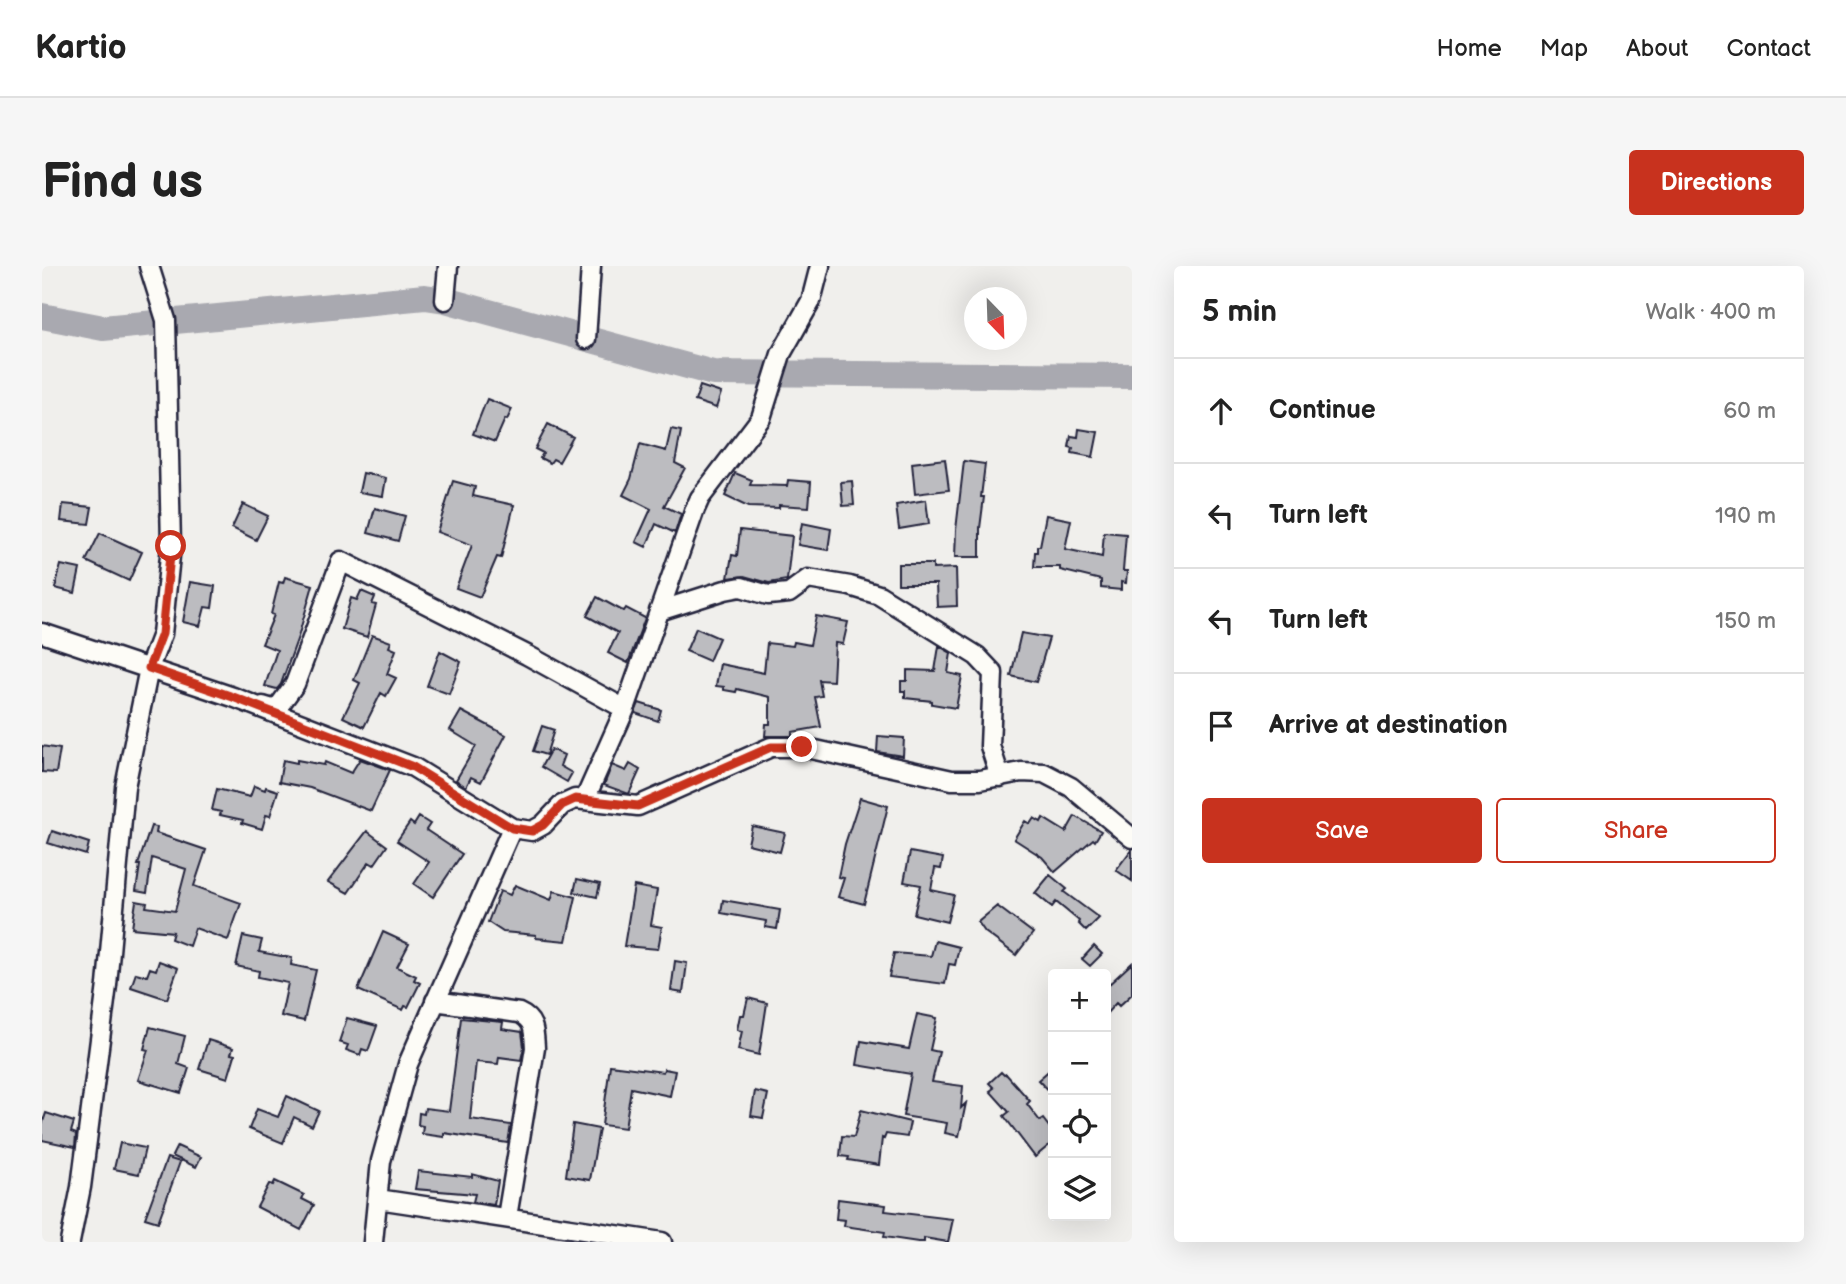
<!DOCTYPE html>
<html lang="en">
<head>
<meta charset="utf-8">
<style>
	:root { --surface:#fff; --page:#f6f6f6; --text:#222; --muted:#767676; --line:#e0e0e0; --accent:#c8321e }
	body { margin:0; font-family:"Balsamiq Sans",sans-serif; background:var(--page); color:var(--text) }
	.controls { position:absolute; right:21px; bottom:21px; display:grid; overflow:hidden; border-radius:7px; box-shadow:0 7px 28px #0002 }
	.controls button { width:63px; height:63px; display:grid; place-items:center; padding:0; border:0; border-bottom:2px solid var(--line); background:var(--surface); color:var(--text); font:35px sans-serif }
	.compass { position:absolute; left:922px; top:21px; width:63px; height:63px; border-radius:50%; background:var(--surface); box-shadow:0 7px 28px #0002; rotate:157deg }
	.stop { position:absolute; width:21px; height:21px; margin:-16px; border:5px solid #c8321e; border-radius:50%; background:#fff }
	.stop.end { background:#c8321e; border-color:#fff; box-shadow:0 2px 7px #0008 }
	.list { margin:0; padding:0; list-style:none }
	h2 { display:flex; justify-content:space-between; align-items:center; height:91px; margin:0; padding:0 28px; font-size:30px }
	h2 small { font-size:23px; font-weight:400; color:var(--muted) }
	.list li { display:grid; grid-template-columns:46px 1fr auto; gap:21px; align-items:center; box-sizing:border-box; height:105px; padding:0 28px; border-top:2px solid var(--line) }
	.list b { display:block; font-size:26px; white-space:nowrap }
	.list em { font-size:23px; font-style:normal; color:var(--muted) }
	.actions { display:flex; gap:14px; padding:21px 28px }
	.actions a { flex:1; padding:16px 0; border:2px solid var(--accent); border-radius:7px; text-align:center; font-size:24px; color:var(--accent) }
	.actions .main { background:var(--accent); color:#fff }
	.icon { flex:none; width:38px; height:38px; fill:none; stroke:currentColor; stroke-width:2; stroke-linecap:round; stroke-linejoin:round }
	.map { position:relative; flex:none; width:1090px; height:976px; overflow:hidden; border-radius:7px }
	header { display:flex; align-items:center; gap:42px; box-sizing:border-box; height:98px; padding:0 35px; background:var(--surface); border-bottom:2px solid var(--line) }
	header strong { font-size:33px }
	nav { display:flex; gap:38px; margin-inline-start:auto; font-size:24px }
	.intro { display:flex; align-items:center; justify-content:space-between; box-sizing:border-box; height:168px; padding:0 42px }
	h1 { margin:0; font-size:49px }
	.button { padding:18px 32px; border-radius:7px; background:var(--accent); color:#fff; font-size:24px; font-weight:700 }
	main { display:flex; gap:42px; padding:0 42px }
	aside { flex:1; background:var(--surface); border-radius:7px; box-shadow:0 7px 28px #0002 }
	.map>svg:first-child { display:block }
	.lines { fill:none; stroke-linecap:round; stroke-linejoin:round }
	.river { stroke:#a9a9b0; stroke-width:26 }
	.building { fill:#bcbcc0; stroke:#22223b; stroke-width:2 }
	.street-casing { stroke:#22223b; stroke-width:23 }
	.street { stroke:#fdfcf7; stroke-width:18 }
	.route { stroke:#c8321e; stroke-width:9 }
</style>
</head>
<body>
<header>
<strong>Kartio</strong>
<nav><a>Home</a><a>Map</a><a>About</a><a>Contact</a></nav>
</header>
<div class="intro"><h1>Find us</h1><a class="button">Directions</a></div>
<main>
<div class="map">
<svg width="1090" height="976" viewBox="0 0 1090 976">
	<rect width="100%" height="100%" fill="#f0efec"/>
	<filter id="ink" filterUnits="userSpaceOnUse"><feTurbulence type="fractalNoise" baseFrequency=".0143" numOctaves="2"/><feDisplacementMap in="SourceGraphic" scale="14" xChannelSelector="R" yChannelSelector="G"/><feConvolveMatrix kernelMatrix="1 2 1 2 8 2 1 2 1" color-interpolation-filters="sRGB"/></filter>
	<g filter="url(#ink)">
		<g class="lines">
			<path class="river" d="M0,50L61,62L383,31L403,34L671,107L1090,110"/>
		</g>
		<path class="building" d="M658,120L679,127L674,142L653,135Z
			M445,133L470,143L465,154L463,153L453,176L431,168Z
			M506,158L531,171L517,196L511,193L508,197L498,192L501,187L493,183Z
			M629,163L639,165L633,197L643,202L622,240L639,248L633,267L614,258L604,281L594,276L609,243L581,229L589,213L598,178L624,185Z
			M1037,163L1056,166L1051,191L1030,187L1031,182L1027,181L1029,170L1036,171Z
			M903,193L907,224L873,228L870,197Z
			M922,195L943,198L939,231H942L938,262V291H913L914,264Z
			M321,207L344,212L341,230L317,226Z
			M693,207L710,214L708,219L745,220L746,214L769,216L767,241L737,239V242L706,241L683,230Z
			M411,215L433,221L431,230L472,239L459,292L455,291L438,331L414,322L430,279L395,266Z
			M810,215L812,239L801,240L799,216Z
			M884,234L887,258L857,263L854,239Z
			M21,238L50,241L47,258L19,255Z
			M201,238L226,250L214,274L190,262Z
			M333,242L363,250L356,275L326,267Z
			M1004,249L1029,254L1023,283L1060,291L1062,266L1084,268L1081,305H1085L1084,317L1079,316V324L1059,322V314L1018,304V301H992L993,286H995V280H998Z
			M760,257L789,263L786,284L756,279Z
			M698,264L750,270L745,314L727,317L702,310L686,312L690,289L695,290Z
			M58,267L100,286L87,315L44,295Z
			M856,298H891V303L914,302L915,340L895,341L894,318H856Z
			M19,299L38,303L33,327L13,322Z
			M243,311L271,319L257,368L239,418L235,423L223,420L235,384L220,378L232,349L229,348L237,316L241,317Z
			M148,316L173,320L170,342L163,341L158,360L141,356Z
			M319,325L333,331L330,338L334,339L325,371L300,363L309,332L315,334Z
			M555,331L579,344L582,345L584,342L603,352L586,397L566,387L576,367L545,350Z
			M774,350L806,356L801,378L793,377L791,415L777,414L780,430L773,431L779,461L750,466V470H723L724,458H728V431L695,423L694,426L682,424V421L674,420L678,398L722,407L725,377L751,380L752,376L768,379Z
			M654,362L677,372L667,395L644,385Z
			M979,367L1007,372L994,416L969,410Z
			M330,369L349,376L347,381L354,384L345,408L354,412L344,430L339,427L322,461L301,451L318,417L312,414Z
			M897,380L909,387L906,407L920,410L914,442L890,438V435L863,432V425H859V415H865V404L893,405Z
			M398,385L419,396L407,428L385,420Z
			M597,437L619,444L616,455L593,447Z
			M419,445L464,469L439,516L429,511L424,521L414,514L434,480L408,464Z
			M500,460L512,464L504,489L491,485Z
			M836,470L862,472L861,490L835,486Z
			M0,480L18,483L14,507L0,506Z
			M509,483L522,489L518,500L530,507L525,516L499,501Z
			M318,493L348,504L329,545L268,522L237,516L241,494L255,497V494L282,499L283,496L309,507Z
			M588,498L598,504L587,528L562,519L570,499L584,505Z
			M212,520L223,524L224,521L236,525L228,550L224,549L220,563L200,557L201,554L178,549L179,546L170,544L175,523L208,531Z
			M818,532L846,540L822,638L796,631L802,612L796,611L803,578Z
			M1033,550L1059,565L1053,575L1051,573L1013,606L1000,591L972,573L983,555L988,558L992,552L999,556L1001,552L1024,566Z
			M377,551L388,558L384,564L420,588L391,631L372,618L387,596L355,575L368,556L372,559Z
			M109,560L115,561L114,567L164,584L152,620L199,637L186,674L153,662L147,680L129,673L131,666L90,662L94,635L105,637L104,641L133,645L144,603L110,592L105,627L94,625L98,599H96Z
			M710,560L743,567L738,586L706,578Z
			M10,565L47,577L44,589L6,577Z
			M325,565L345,580L332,599L327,596L306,627L286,616Z
			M1090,583V615L1074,604Z
			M868,586L901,592L899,603L893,602L889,624L912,629L905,656L872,648L879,619L862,616Z
			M1008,609L1025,623L1022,626L1057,652L1044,665L1036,657L1037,655L1014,636L1010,641L993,627Z
			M535,613L558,618L555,631L532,626Z
			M473,619L509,634L512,625L534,631L524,675L494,672V669L461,666L446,656L458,625L468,629Z
			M592,620L615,624L609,659L620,661L616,683L582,680Z
			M681,634L738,644L735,663L723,661L724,655L679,647Z
			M955,640L991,667L974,689L943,666L936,656Z
			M341,666L367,678L355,701L374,710L372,714L378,717L366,741L363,740L361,744L316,724Z
			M201,670L220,674L217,686L250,692L249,699L274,704L262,755L239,750L246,717L216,711L217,705L194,700Z
			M893,675L917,681L913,699L907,698L903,718L847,711L852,687L889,690Z
			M1052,680L1060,688L1048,700L1040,693Z
			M117,695L136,702L125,733L89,721L94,707L105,710L108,702L114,704Z
			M633,695L645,697L641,727L629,725Z
			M1090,697V728L1077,740L1074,737L1064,748V721Z
			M706,732L725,737L717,789L696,784L700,765L695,764L698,749H702Z
			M875,748L895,752L888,784L897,786L890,816L921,820L919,842L924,837L917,870L903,867L905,857L861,850L869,808L815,799L819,775L867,783Z
			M305,752L335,760L326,785L320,783L318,789L304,784L306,779L297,776Z
			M419,752L461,756L460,763L480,766L482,781L479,794L457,791L456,798L434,796L428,853L469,859L466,877L402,867V871L380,868L381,860L376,859L377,847L382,848L383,842L407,845Z
			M108,761L143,770L136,798L147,802L139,827L96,814L106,784L102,783Z
			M166,774L191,782L189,788L193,789L186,812L157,803Z
			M568,799L621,806L622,803L633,805L628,830L589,822L583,862L560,859Z
			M1011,801V830L996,814Z
			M959,806L962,809L964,808L988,835L985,838L998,855L1001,853L1011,866V876L993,891L962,850L967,846L948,825L952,822L947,817Z
			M713,825L726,828L721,852L709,850Z
			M245,830L277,845L270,860L252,851L241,877L207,863L215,843L236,851Z
			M819,844L868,856L865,871L844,868L842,873L840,872L837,899L806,894L807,891L798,890L800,870L812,871Z
			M4,847L32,856L29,866L34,868L33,881L0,874V859Z
			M531,858L557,863L548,914L524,910Z
			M78,877L103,882L97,908L72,903Z
			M135,880L159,891L154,901L130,890Z
			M125,892L138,896L116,956L103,952Z
			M376,905L430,911V908L456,915L452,939L431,936L433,928L373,923Z
			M233,915L262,929L260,933L272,939L259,964L215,941L227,918L231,919Z
			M796,933L844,939L843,945L911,953L906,976L882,972V976H876L842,971L843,966L802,960L803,954L794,953Z"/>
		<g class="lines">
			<g class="street-casing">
				<path id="street" d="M403,34L406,0
					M544,73L549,0
					M617,345L683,324L699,321L726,329L747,327L766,313L808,320L837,329L935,390L951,407L948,480L958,511
					M0,367L191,431L371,501L470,562L490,565L501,559L520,539L533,533L596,540L729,481H760L910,514H938L979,506L1002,507L1029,521L1090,572
					M221,440L234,444L253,418L299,295L485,389L583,443
					M543,533L583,443L653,243L658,232L719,152L739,88L769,35L778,0
					M393,735L477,747C493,754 492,766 493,782L465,951
					M336,933L620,976
					M28,976L39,921L65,719L83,521L107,402L120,368L129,280L124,54L107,0
					M331,976L339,895L366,798L470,562"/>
			</g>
			<use href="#street" class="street"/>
		</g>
	</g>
	<g class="lines" filter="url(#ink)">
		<path class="route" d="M129,280L120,368L107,402L191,431L371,501L470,562L490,565L501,559L520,539L533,533L596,540L729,481H760"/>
	</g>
</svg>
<div class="controls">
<button>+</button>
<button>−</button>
<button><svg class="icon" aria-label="locate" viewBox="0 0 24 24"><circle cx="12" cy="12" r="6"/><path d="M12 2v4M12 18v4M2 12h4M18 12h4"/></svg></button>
<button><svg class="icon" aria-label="layers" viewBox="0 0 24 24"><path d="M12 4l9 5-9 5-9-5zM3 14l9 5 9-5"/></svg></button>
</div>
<svg class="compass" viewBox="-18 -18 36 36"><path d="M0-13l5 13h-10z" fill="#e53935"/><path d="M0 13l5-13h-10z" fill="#767676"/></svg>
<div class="stop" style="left:129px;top:280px"></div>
<div class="stop end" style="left:760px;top:481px"></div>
</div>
<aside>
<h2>5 min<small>Walk · 400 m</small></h2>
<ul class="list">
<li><svg class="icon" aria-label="ahead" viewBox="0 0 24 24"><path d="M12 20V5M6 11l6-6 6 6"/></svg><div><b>Continue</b></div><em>60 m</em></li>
<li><svg class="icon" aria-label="left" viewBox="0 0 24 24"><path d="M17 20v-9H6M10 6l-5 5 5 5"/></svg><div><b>Turn left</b></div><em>190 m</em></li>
<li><svg class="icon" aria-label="left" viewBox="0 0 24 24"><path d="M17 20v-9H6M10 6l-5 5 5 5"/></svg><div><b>Turn left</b></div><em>150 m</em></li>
<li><svg class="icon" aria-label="arrive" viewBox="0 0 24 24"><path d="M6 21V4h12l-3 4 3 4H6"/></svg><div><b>Arrive at destination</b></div></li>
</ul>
<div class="actions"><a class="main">Save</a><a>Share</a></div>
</aside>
</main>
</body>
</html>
